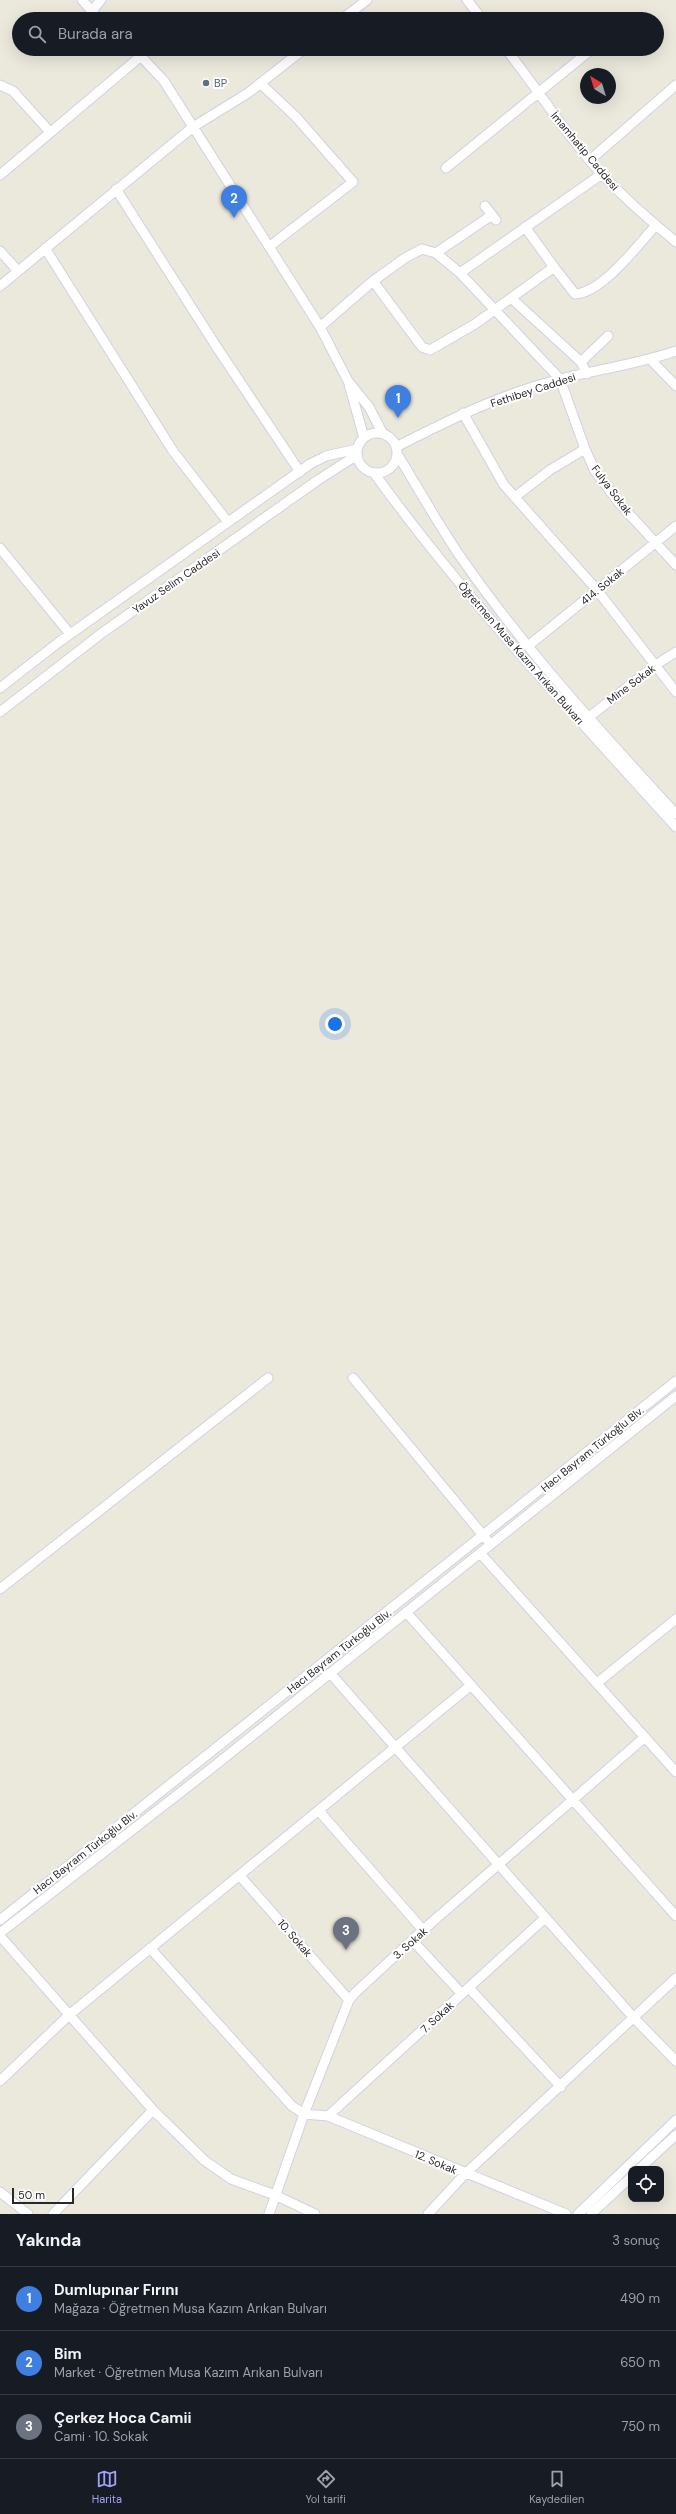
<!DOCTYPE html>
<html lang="tr">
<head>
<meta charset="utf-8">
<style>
	:root { --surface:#171b24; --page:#20242c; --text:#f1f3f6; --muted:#9ea1a6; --line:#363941; --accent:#a1a2f6 }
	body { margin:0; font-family:"DM Sans",sans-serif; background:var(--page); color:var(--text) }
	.controls { position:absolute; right:12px; bottom:12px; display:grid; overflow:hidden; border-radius:8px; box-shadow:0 4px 16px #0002 }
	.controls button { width:36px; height:36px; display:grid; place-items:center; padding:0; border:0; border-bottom:1px solid var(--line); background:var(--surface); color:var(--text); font:20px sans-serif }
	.compass { position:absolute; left:580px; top:68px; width:36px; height:36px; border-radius:50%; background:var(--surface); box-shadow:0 4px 16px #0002; rotate:322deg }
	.scale { position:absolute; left:12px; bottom:10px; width:62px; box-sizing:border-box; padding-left:4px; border:2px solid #292929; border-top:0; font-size:11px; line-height:14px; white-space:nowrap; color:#292929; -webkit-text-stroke:3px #fff; paint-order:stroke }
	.you { position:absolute; left:335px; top:1024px; width:14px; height:14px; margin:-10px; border:3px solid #fff; border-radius:50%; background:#1a73e8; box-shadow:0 0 0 6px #1a73e833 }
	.badge { display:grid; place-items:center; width:26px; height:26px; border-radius:50%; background:var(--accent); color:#fff; font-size:13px; font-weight:700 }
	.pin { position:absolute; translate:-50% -33px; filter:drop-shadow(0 1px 2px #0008) }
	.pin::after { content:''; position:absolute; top:21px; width:14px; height:12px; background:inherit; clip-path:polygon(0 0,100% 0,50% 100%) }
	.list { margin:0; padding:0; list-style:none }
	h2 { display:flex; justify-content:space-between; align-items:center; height:52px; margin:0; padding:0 16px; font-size:17px }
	h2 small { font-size:13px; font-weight:400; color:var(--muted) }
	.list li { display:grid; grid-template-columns:26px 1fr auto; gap:12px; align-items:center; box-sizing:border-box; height:64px; padding:0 16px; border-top:1px solid var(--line) }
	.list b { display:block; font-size:15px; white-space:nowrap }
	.list p { margin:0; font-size:13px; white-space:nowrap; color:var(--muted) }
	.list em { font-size:13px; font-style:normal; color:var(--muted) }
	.icon { flex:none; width:22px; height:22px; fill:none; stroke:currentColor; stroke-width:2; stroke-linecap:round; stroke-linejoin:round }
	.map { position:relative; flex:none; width:676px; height:2214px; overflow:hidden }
	.search { position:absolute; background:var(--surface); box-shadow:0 4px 16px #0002; left:12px; right:12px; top:12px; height:44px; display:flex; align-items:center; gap:10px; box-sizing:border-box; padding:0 14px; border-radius:22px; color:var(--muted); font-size:15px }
	.sheet { height:244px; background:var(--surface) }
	nav { display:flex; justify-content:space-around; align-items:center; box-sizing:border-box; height:56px; border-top:1px solid var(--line); background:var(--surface); font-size:11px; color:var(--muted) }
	nav a { display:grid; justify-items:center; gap:2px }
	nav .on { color:var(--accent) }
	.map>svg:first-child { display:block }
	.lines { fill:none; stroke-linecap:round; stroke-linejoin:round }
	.minor-casing { stroke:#d1d1e2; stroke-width:11 }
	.minor { stroke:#fff; stroke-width:9 }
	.service-dot { fill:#5c6f8a; stroke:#fff; stroke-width:1.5 }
	.labels { text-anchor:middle; stroke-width:4; stroke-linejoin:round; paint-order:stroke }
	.service-label { font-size:11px; fill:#4e5e75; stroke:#fff; text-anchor:start }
	.street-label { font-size:11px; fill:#292929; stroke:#fff }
</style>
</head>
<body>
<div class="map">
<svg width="676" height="2214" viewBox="0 0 676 2214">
	<rect width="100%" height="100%" fill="#ebe8dc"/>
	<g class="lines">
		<g class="minor-casing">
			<path id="minor" d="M82,0L99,19
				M467,0L482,19
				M92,11L101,0
				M342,19L367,0
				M134,49L164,81L320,327L348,381L369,407L383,434
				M506,49C535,86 560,125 590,161C616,191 645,216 676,242
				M260,83L296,117L353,182L270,246
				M0,85L13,91L50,132
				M590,160L676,85
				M446,168L592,49
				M0,175L141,56
				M116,189L216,346L300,472
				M485,206L496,220
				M45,248L173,451L228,522
				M0,251L18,271
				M436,253L492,215
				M554,267L575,294C602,293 638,245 656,225
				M460,273L602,174
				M373,281L422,347L430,350L475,324L554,267L525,227
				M0,286L193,127L248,93L304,49
				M511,298L581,362L587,374
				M320,327L373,281L405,258L422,249L436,253L460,273L560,379L585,449L595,471L619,503L676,565
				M651,360L676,386
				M581,362L608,336
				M349,384L364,438
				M463,413L504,485L597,590L676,692
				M357 453a20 20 0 1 1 40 0a20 20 0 1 1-40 0Z
				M396,447C449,420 503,393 561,379C600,369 638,364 676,351
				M397,454C419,489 439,526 462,559C526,651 601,732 676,814
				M374,473C465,599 572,712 676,827
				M516,496L550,470L585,449
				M0,548L70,634
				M528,646L676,526
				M0,688L59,642L310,464L326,456L357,449
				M0,712L102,633L318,480L357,455
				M584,721L654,666L676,652
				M353,1378L487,1540
				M480,1553L676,1772
				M0,1589L268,1378
				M406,1612L676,1916
				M330,1673L633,2017L676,2061
				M597,1683L676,1619
				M319,1811L423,1930
				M240,1876L349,2000
				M0,1920L676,1381
				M0,1933L213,1767L676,1396
				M0,1936L153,2110L204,2160L231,2179L275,2195L315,2214
				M412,1940L462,1994
				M150,1948L292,2106L304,2114L328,2116L566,2214
				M469,1988L561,2087
				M0,2081L69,2015L470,1686
				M328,2116L545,1918
				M639,2169L676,2135
				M0,2192L28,2214
				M53,2214L153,2110
				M269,2214L304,2114L349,2000L355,1993L423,1930L645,1737
				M428,2214L465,2174L676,1978
				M578,2214L676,2120
				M591,2214L631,2177"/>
		</g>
		<use href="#minor" class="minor"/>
	</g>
	<circle class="service-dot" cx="206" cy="83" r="4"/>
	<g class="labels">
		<g class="service-label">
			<text x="214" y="87">BP</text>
		</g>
		<g class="street-label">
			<text transform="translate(585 151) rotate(50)" y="4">İmamhatip Caddesi</text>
			<text transform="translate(533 390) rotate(-18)" y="4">Fethibey Caddesi</text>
			<text transform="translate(612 490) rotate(53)" y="4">Fulya Sokak</text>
			<text transform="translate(176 581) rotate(-35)" y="4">Yavuz Selim Caddesi</text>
			<text transform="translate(602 586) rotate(-39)" y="4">414. Sokak</text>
			<text transform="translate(521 653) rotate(49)" y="4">Öğretmen Musa Kazım Arıkan Bulvarı</text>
			<text transform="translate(631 684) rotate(-37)" y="4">Mine Sokak</text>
			<text transform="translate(592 1449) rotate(-39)" y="4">Hacı Bayram Türkoğlu Blv.</text>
			<text transform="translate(339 1651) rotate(-38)" y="4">Hacı Bayram Türkoğlu Blv.</text>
			<text transform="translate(85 1852) rotate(-38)" y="4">Hacı Bayram Türkoğlu Blv.</text>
			<text transform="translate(295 1938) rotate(49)" y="4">10. Sokak</text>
			<text transform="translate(410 1943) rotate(-42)" y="4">3. Sokak</text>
			<text transform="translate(437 2017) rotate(-43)" y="4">7. Sokak</text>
			<text transform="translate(436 2162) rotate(23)" y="4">12. Sokak</text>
		</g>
	</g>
</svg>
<div class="controls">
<button><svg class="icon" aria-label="locate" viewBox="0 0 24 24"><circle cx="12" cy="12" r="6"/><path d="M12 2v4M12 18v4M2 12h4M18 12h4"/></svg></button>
</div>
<svg class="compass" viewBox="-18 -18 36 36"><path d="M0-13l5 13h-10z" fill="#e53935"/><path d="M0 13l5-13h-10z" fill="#9ea1a6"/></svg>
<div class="scale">50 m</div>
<div class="you"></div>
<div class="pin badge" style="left:398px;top:418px;background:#3f7fe0">1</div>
<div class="pin badge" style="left:234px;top:218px;background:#3f7fe0">2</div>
<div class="pin badge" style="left:346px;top:1950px;background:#6b7280">3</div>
<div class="search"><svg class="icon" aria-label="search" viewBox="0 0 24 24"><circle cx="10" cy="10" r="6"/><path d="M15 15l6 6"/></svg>Burada ara</div>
</div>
<section class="sheet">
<h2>Yakında<small>3 sonuç</small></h2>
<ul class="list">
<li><span class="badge" style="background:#3f7fe0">1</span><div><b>Dumlupınar Fırını</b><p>Mağaza · Öğretmen Musa Kazım Arıkan Bulvarı</p></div><em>490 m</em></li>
<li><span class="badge" style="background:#3f7fe0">2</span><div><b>Bim</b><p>Market · Öğretmen Musa Kazım Arıkan Bulvarı</p></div><em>650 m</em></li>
<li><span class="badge" style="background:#6b7280">3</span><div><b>Çerkez Hoca Camii</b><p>Cami · 10. Sokak</p></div><em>750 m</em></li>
</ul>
</section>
<nav>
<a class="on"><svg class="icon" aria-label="map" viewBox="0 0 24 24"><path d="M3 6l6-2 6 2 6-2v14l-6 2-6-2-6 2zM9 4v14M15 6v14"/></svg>Harita</a>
<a><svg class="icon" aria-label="directions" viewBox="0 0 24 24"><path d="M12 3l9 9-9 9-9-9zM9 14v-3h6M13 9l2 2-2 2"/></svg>Yol tarifi</a>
<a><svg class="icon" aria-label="saved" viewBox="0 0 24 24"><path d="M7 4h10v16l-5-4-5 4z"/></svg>Kaydedilen</a>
</nav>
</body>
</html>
